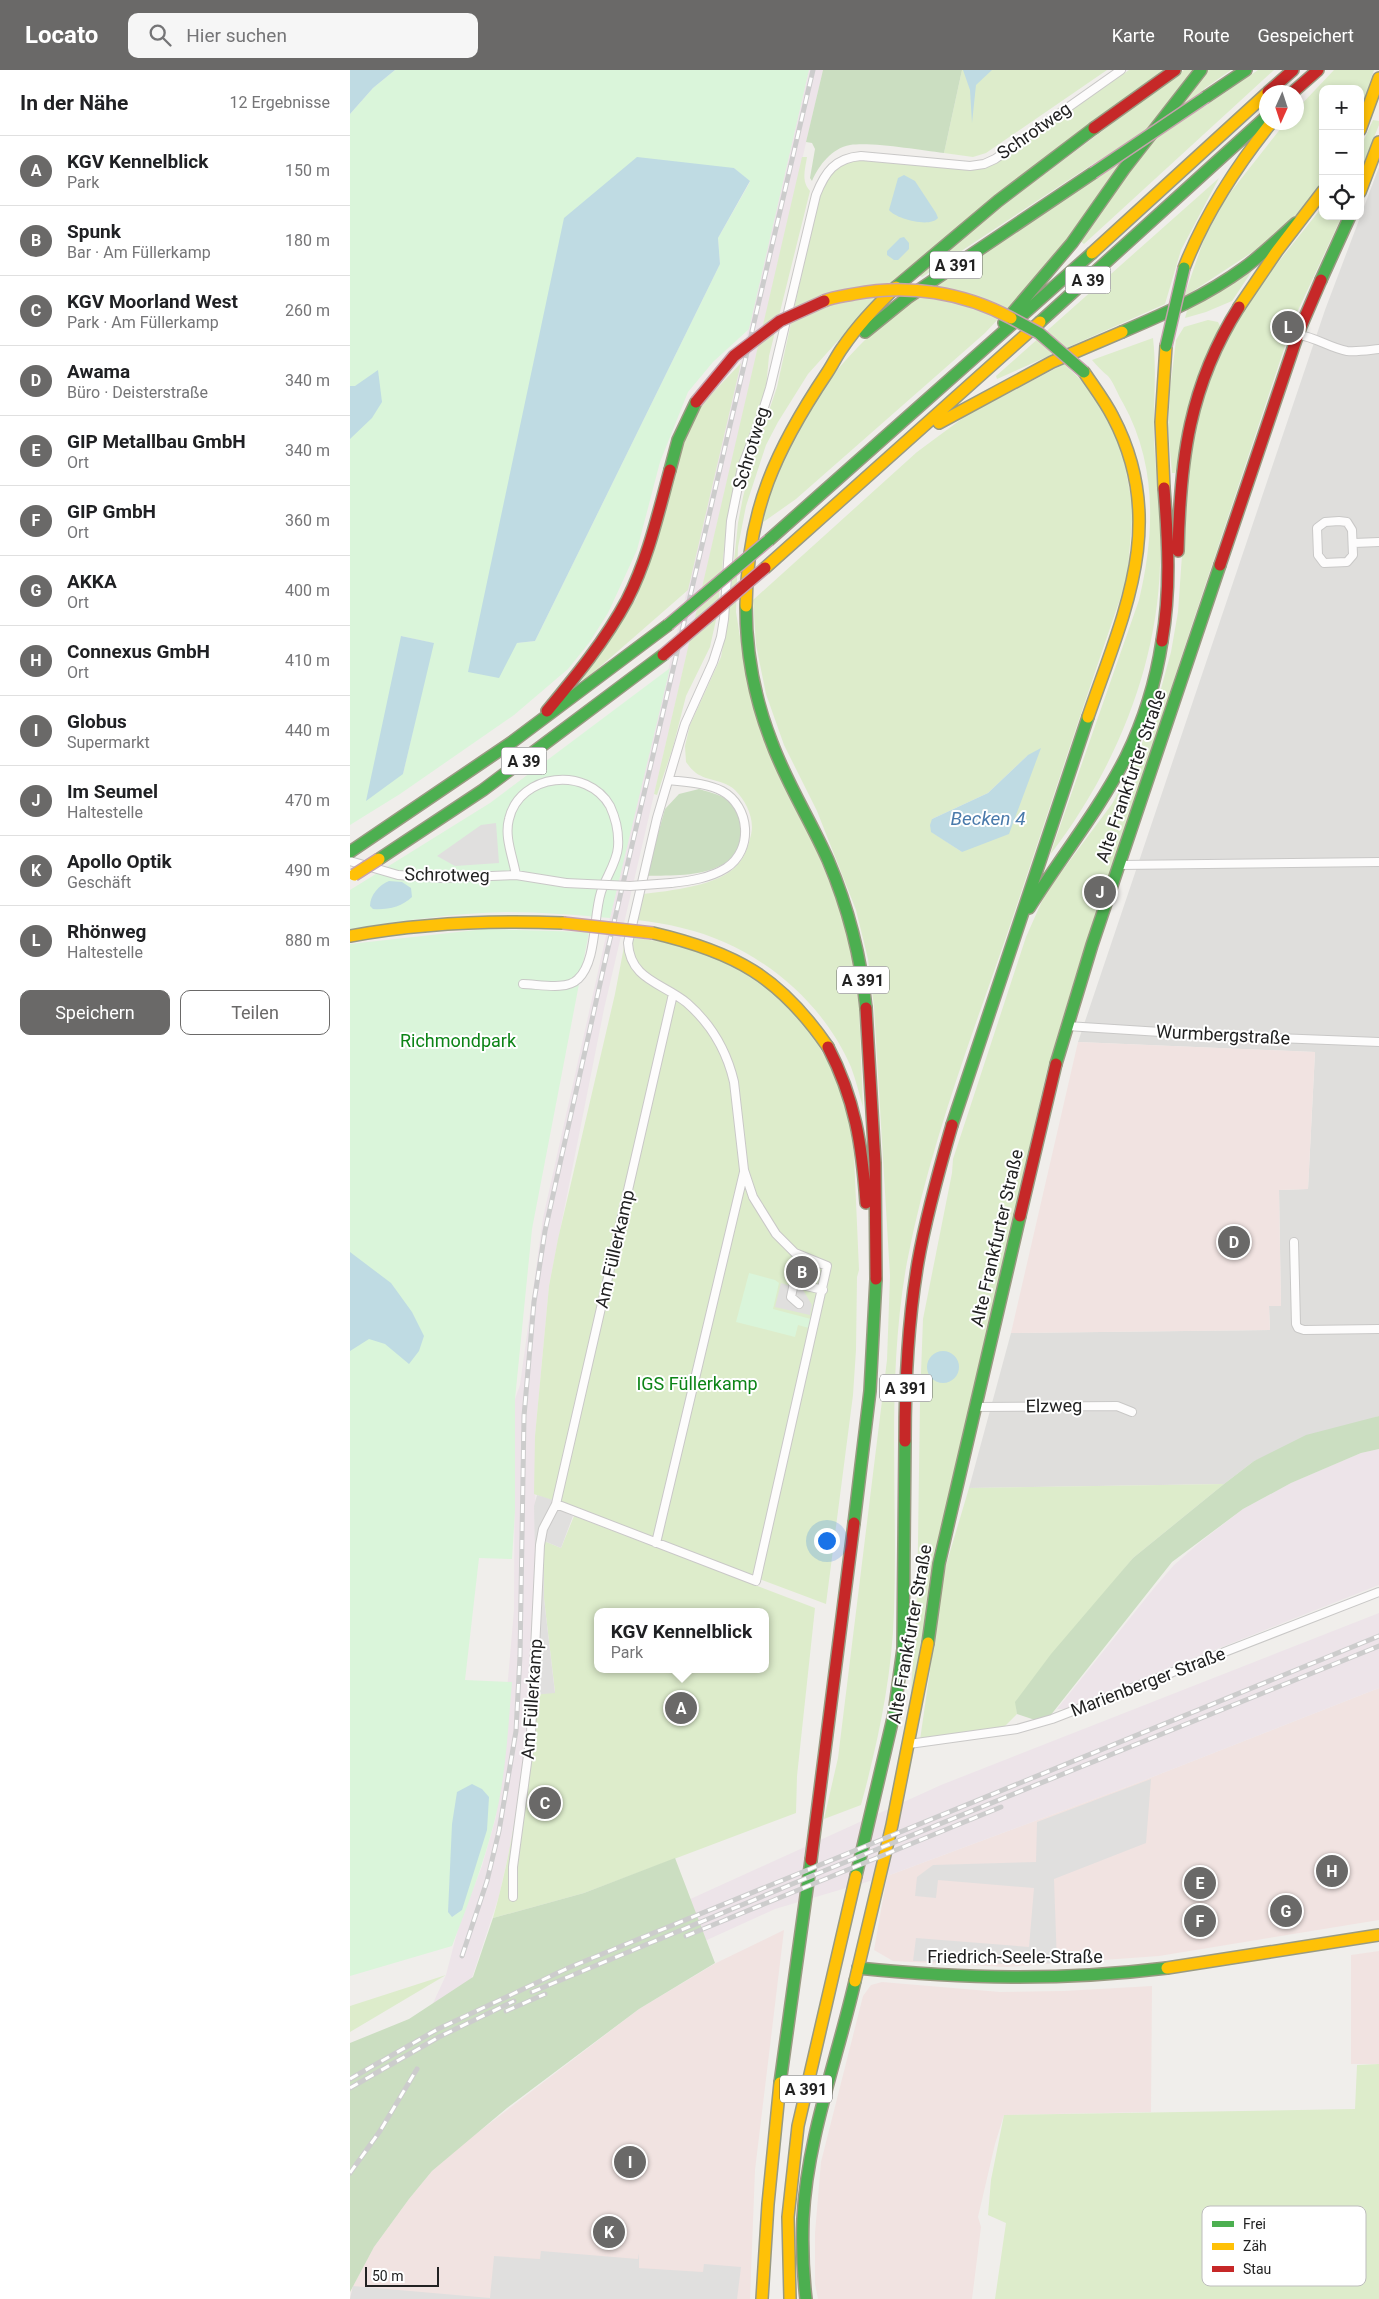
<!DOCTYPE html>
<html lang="de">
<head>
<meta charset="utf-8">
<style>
	:root { --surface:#fff; --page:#f6f6f6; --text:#202124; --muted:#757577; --line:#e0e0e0; --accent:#6a6968 }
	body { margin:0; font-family:Roboto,sans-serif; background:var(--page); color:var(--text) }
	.controls { position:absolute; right:15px; top:15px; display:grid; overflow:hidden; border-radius:10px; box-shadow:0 2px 8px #0003 }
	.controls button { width:45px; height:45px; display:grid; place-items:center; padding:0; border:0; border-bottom:1px solid var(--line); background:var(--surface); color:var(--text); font:25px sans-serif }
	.compass { position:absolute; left:909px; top:15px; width:45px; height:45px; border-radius:50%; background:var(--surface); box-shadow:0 2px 8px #0003; rotate:183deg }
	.scale { position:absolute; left:15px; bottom:12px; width:74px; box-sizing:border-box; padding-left:5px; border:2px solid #222; border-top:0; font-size:14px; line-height:18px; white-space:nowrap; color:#222; -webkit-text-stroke:4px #fff; paint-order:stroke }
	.you { position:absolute; left:476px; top:1470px; width:18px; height:18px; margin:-12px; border:4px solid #fff; border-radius:50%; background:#1a73e8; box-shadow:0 0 0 8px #1a73e833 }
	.badge { display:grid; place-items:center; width:32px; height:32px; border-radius:50%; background:var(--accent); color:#fff; font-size:16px; font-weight:700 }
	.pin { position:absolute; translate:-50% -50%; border:2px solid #fff; box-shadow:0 1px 5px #0006 }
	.popup { position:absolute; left:244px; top:1538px; width:175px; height:65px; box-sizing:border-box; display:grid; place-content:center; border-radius:10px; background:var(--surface); filter:drop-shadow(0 1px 4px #0005); font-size:16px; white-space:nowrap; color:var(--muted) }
	.popup b { font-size:19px; color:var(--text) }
	.popup::after { content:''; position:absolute; left:50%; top:100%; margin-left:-10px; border:10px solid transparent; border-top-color:var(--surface) }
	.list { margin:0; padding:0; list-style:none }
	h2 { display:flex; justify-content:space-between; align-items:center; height:65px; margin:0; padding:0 20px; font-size:21px }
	h2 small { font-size:16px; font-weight:400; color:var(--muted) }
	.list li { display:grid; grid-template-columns:32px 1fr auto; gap:15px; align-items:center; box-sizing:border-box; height:70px; padding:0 20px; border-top:1px solid var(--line) }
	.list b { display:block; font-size:19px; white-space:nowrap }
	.list p { margin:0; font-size:16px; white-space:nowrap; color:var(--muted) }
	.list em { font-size:16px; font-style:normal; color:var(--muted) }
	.actions { display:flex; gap:10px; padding:15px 20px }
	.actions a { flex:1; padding:11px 0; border:1px solid var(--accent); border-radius:10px; text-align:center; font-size:18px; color:var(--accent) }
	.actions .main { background:var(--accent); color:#fff }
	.icon { flex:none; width:28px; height:28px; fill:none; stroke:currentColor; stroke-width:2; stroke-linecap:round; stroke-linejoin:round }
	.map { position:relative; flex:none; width:1029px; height:2229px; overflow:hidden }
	header { display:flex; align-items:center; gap:30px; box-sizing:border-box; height:70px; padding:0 25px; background:var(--accent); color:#fff }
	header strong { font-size:24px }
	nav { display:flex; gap:28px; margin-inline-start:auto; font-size:18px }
	.search { width:350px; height:45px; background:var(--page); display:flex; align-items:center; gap:12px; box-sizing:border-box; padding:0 18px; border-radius:10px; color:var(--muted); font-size:19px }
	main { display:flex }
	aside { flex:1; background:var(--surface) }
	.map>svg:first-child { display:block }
	.residential { fill:#dfdedc }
	.commercial { fill:#f1e3e1 }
	.industrial { fill:#ede4e9 }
	.grass { fill:#ddeccb; fill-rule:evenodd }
	.forest { fill:#cbdec1 }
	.park { fill:#daf5da; fill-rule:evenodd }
	.parking { fill:#e0dfde }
	.water { fill:#bfdbe3 }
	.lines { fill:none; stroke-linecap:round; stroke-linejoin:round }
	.street-casing { stroke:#c9c8c7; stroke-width:10 }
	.fast-casing { stroke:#999a82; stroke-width:14 }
	.slow-casing { stroke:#999a82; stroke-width:14 }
	.jam-casing { stroke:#999a82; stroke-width:14 }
	.street { stroke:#fdfcfc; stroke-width:8 }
	.fast { stroke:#4caf50; stroke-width:11 }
	.slow { stroke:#ffc107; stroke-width:11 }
	.jam { stroke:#c62828; stroke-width:11 }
	.rail-casing { stroke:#ccc; stroke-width:5 }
	.rail { stroke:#fff; stroke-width:3; stroke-dasharray:9; stroke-linecap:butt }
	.street-bridge-casing { stroke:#c9c8c7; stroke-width:10; stroke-linecap:butt }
	.fast-bridge-casing { stroke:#c5a2ac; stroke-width:14; stroke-linecap:butt }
	.slow-bridge-casing { stroke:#c5a2ac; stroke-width:14; stroke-linecap:butt }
	.jam-bridge-casing { stroke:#c5a2ac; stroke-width:14; stroke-linecap:butt }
	.street-bridge { stroke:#fdfcfc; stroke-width:8 }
	.fast-bridge { stroke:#4caf50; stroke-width:11 }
	.slow-bridge { stroke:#ffc107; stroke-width:11 }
	.jam-bridge { stroke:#c62828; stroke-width:11 }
	.labels { text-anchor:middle; stroke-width:4; stroke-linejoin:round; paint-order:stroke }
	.shield { fill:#fff; stroke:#646464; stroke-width:1 }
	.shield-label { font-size:16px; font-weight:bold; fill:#222 }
	.street-label { font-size:18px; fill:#222; stroke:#fff }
	.park-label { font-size:18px; fill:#0c8416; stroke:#fff }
	.water-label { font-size:19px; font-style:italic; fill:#4a7aab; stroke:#fff }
	.key { fill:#fff; stroke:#bdbdbd; stroke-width:1 }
	.key-label { font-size:14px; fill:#222 }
</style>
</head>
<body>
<header>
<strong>Locato</strong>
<div class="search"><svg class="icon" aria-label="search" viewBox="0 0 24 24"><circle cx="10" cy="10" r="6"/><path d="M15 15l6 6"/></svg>Hier suchen</div>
<nav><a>Karte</a><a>Route</a><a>Gespeichert</a></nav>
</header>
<main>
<aside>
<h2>In der Nähe<small>12 Ergebnisse</small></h2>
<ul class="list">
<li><span class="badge">A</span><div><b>KGV Kennelblick</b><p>Park</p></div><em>150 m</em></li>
<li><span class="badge">B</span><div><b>Spunk</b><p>Bar · Am Füllerkamp</p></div><em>180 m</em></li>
<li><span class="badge">C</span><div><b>KGV Moorland West</b><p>Park · Am Füllerkamp</p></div><em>260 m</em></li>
<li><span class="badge">D</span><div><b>Awama</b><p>Büro · Deisterstraße</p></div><em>340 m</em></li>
<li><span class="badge">E</span><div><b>GIP Metallbau GmbH</b><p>Ort</p></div><em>340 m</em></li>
<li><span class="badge">F</span><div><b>GIP GmbH</b><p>Ort</p></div><em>360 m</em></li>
<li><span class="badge">G</span><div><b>AKKA</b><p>Ort</p></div><em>400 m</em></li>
<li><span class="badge">H</span><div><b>Connexus GmbH</b><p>Ort</p></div><em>410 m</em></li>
<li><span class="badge">I</span><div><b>Globus</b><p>Supermarkt</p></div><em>440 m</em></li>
<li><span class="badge">J</span><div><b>Im Seumel</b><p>Haltestelle</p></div><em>470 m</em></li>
<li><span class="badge">K</span><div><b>Apollo Optik</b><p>Geschäft</p></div><em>490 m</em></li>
<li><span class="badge">L</span><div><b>Rhönweg</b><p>Haltestelle</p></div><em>880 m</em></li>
</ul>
<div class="actions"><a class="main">Speichern</a><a>Teilen</a></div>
</aside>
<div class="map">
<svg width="1029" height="2229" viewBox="0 0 1029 2229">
	<rect width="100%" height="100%" fill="#f0eeeb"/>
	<path class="residential" d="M1029,97V1346L904,1391L874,1414L619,1418L661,1263L920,1260L919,1236H931L929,1120L958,1119L965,982L728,972L975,240Z"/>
	<path class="commercial" d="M728,972L965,982L958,1119L929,1120L931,1236H919L920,1260L661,1263Z
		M1029,1618V1850L809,1886L656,1897L543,1891L524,1880L537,1806L782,1715Z
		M434,1860L405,2100L400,2229H0L2,2218L24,2177L59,2129L82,2101L118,2070L289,1939L366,1893Z
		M1029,1881V1994H1001V1885Z
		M532,1912L650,1922L714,1921L802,1916L801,2042L654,2045L645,2074L628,2147L631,2157L622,2229H468L465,2214V2163L471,2092L513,1926L521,1915Z"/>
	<path class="industrial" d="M459,0H473L254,939L199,1216L185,1366L186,1529L181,1625L173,1701L163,1764L149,1826L114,1932L591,1715L1029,1543V1618L782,1715L537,1806L425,1839L100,1987L73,1955L96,1905L109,1855L132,1796L146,1747L164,1540L165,1329L170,1315L193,1148L260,848Z
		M1029,1379V1515L715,1639H707L805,1517L824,1495L849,1473L893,1439L941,1413L1011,1383Z"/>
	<path class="grass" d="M612,0H757L636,83L623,87L594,83Z
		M779,0H818L522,236L485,274L458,304L428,352L416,375L396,436L388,477L386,542L397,610L492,843L503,890L509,937L513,1037C509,1024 506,1010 501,997C471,928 405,875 332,858C317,854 302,852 287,850L292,824C318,821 372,816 389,793C396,785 398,776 401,765C405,749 396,731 385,720C375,710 357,711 346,703C342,700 339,696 336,692L335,676L340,655L371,587L378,548L388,453L393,427L405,382L427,317L469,125C475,106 483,96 502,90L619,99L636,98L645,94Z
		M834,0H844C778,90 713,182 635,263L446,429L412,453C430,376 469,310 528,258L749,90L572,207L568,205L625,156Z
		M858,0H881L854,19V37L908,0H924L734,174L730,171L779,101Z
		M984,0H1024L1010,42V19H973V110L948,143L904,181L834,227L854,169L876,128L935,53L946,52L947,39Z
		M1023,50L1029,51V55L1010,102V78Z
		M452,87H457C455,100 451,111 460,121L419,286L416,318L394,379L378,443L367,545L360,577L336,626L323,677L307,725L304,724Z
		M869,108L831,180L815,234L647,309L646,306Z
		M973,136V146H992L944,249L831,588L771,773L732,885L697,1000L583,1497L570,1598L562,1633L560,1632L567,1542L570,1330L573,1249L602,1103L603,1089L676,867L692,831L706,809L762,734L781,698L803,648L821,582L828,542L836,428L842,374L851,328L894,235Z
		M902,201L882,231L856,242L835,248L838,237Z
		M858,250L868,252L870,256L825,403H822L818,358L820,320L826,270L834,257Z
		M803,268C807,302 803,335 804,370C806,411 812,453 810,495C807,600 763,703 700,785L789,530C805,463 807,394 773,333C768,325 764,313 758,306C753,302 747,296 742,290Z
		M391,293L338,520L228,616L286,529L309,459L335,361L352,334Z
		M714,294L748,326L772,380L783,439L777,509C735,629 696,750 655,870C618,976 578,1082 557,1192C536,1308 548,1425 544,1542C542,1607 528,1672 511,1735L474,1749L488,1688L537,1290L540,1206L524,937L518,889L506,840L467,741L434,675L416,624L406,575L403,530L567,382L617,345ZM678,685L612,782L582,762V749L638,723Z
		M276,866L329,875L386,895L411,910L455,952L485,1005L494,1031L500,1057L504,1085L509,1200L507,1207L506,1280L503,1325L476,1534L184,1424L185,1366L199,1216L208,1169L265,924Z
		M874,1414L783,1488L666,1632L667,1644L654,1657L570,1670L594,1502L619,1418Z
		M224,1446L465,1538L447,1706L446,1743L234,1823L143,1848C164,1775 173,1700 181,1625L205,1622L194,1529V1471L211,1478ZM247,1542H415V1599H247Z
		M96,1905L0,1962V1936Z
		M1029,1994V2229H645L656,2153L638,2145L641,2110L654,2045L1005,2039L1007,1995Z"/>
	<path class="forest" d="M473,0H612L594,83C568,80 524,72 500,75C482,78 469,95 462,111L460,108L465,79L462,73L456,72Z
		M349,719C362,723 374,725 383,735C399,753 392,785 372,795C348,807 322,805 296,806L315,739L329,724Z
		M1029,1346V1379L1011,1383L941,1413L893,1439L822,1492L700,1646L685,1650L667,1644L665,1632L701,1584L783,1488L874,1414L904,1391L956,1365Z
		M325,1788L365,1893L289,1939L157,2038L82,2101L59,2129L24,2177L0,2222V1973L59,1949L123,1907L143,1848L234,1823Z"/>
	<path class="park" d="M45,0H459L399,259L363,292L338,322L310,392L287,480L258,543L239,573L218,599L164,645L50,724L0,755V44L23,18ZM384,98L400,112L368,168L370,194L185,571L167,573ZM51,566L83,573L53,704Z
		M320,598L260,848C225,845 191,842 156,842C104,843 51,851 0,859V820L140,733Z
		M135,859L239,862L182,1159L165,1329V1441L162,1489L129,1488L115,1610L162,1612C158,1658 156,1705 145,1749C134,1793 118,1834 102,1876L0,1906V874Z
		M399,1203L425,1210L429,1213L423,1239L461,1249L459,1258L448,1255L445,1267L386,1252Z"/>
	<path class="parking" d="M146,753L149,793L105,796L87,786L131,755Z
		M431,1213L453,1220L462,1235L460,1245L425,1237Z
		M187,1425L203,1430L201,1436L223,1446L211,1478L194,1471V1529L205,1623L181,1625L186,1529L184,1436Z
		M801,1709L796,1773L704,1809L707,1893L658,1894L563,1891L566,1868L679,1877L684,1818L588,1810L586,1828L565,1826L567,1807L583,1795L686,1792L687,1752Z
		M191,2181L288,2189L289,2183V2198L353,2202L354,2194L391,2197L387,2229H0L3,2216L140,2228L144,2186L190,2189Z"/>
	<path class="water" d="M0,0H45L23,18L0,44Z
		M613,0H642L626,15L622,53L620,20Z
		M287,87L384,98L400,111L368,168L370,194L185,571L167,573L149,608L118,602L214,148Z
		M554,105L565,111L586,143L588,148C580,158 546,149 539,140L548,108Z
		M554,167L559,173V179L548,190H544L537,185V181L550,168Z
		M28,300L32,332L22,348L0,369V316H5Z
		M51,566L84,573L53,704L16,731Z
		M691,678L659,764L612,782L581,762L580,755L582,749L638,723L678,685Z
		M39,811L52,812L61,818L62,827C52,837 37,840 23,839L20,836C20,825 29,815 39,811Z
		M0,1182L41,1213L62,1242L74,1266L69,1281L59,1294L35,1274L19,1269L0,1281Z
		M577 1297a16 16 0 1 1 32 0a16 16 0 1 1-32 0Z
		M122,1714L132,1719L139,1727L137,1760L112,1840L102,1847L98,1842L102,1754L107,1722Z"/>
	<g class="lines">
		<g class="street-casing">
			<path id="street" d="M949,265C965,267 980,278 997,281C1007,282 1019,280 1029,279
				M989,451L997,452L1002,460L1003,485L997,492L974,493L968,485L967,458L975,452Z
				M1004,473L1029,472
				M319,710C335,712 357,713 372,721C400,736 404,780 376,798C360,808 340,811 321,813
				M0,791L48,805L92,808L166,805L216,813
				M769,795L1029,792
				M166,805C163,787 154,767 159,749C170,703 237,696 260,736C266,749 269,763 268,777C267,792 256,807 251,822C243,847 247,891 228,909C216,921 188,914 173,914
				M323,924L206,1434L406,1511L477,1196L445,1183L426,1164L403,1127L394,1100L384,1012C377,982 361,954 337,933C313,913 280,910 278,873L307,748L335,654L363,592L371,567L374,549L381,451L392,397L410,350L420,318L466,125C475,102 485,88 511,86L620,96L634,94L645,89L771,0
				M717,956L873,966L1029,972
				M944,1172L946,1254L948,1258L954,1260L1029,1259
				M449,1234L441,1227L444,1213L473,1220
				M625,1337L767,1336L782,1342
				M306,1473L394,1102
				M559,1674L667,1659L702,1649L1029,1522
				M163,1827V1797L181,1663L190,1475L193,1459L206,1434"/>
		</g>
		<g class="fast-casing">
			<path id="fast" d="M856,27L896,0
				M971,210L1000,146
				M546,217L648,131L744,58
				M690,252L916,47
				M654,253L722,173L774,99L851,0
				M515,262L557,228L743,103
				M772,262C814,244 856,226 894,198C912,185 929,168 946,153
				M320,400L328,370L346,332
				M419,470L742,183
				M396,536C396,583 405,630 422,673C437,714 461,751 478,790C498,837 511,887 516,938
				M0,782L162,672L318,555
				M29,789L133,720L313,585
				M679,838C711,787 749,740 776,687C794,650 806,611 812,571
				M706,994L742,875L870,495
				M602,1055L738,647
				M504,1453L520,1321L526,1209
				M578,1573L589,1494L670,1146
				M506,1806L544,1644L553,1579L555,1371
				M508,1898C614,1909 711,1911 817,1898
				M430,2013L461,1790
				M456,2229C453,2203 452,2176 453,2149C457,2068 487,1990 505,1911"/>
		</g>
		<g class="slow-casing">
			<path id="slow" d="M1010,60L1029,8
				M1010,122L1029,72
				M742,183L916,24
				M834,198C855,144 885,98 921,53
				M889,237L927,181L973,121
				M734,302C744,317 755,331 763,347C819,453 773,545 738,647
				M589,353L702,292L772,262
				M814,418L811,352L816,276
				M415,498L690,252
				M396,536C397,441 426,379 477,303C483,294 487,285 493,277C508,255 527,235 546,217
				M303,863C385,882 430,907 478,977
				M0,866C71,853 141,850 213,853
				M817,1898L1029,1865
				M505,1911L542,1755L578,1573
				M412,2229L418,2134L430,2013
				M440,2229L438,2147L448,2056L506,1806"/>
		</g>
		<g class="jam-casing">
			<path id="jam" d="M918,22L943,0
				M943,22L968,0
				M744,58L825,0
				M828,481C830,390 839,316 889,237
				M870,495L949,261L971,210
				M812,571C821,519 818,469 814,418
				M197,641C226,606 255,571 277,530C298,489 308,444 320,400
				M516,938L525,1093L526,1209
				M478,977C505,1029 512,1075 516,1133
				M670,1146L706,994
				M555,1371C555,1312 558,1251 568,1192C576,1146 589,1100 602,1055
				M461,1790L504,1453"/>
		</g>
		<use href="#street" class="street"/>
		<use href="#fast" class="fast"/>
		<use href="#slow" class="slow"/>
		<use href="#jam" class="jam"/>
		<g class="rail-casing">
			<path id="rail" d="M336,1866L651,1737
				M112,1886L137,1811L149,1761L166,1661L170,1586L174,1346L184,1232L195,1161L258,878L463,0
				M182,1922L476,1800L1029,1576
				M156,1941L195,1924
				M0,2009L88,1959L218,1898L1029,1566
				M0,2018L89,1967L164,1931
				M0,2103L30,2061L67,1999"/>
		</g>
		<use href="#rail" class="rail"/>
		<g class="street-bridge-casing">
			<path id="street-bridge" d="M216,813L280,816L321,813"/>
		</g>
		<g class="fast-bridge-casing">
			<path id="fast-bridge" d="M743,103L856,27
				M661,248L689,263L734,302
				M816,276L834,198
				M318,555L419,470"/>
		</g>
		<g class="slow-bridge-casing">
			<path id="slow-bridge" d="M474,231C483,227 494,226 504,224C558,214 613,222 661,248
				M4,805L29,789
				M213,853L303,863"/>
		</g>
		<g class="jam-bridge-casing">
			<path id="jam-bridge" d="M346,332L384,286L430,251L474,231
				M313,585L415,498"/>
		</g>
		<use href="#street-bridge" class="street-bridge"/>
		<use href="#fast-bridge" class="fast-bridge"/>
		<use href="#slow-bridge" class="slow-bridge"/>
		<use href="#jam-bridge" class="jam-bridge"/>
	</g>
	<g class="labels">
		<g class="shield">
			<rect x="580" y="181.5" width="52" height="27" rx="4"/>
			<rect x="715.5" y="196.5" width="45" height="27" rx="4"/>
			<rect x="151.5" y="677.5" width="45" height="27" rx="4"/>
			<rect x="487" y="896.5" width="52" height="27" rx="4"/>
			<rect x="530" y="1304.5" width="52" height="27" rx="4"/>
			<rect x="430" y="2005.5" width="52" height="27" rx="4"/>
		</g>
		<g class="shield-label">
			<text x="606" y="201">A 391</text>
			<text x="738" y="216">A 39</text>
			<text x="174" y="697">A 39</text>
			<text x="513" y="916">A 391</text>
			<text x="556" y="1324">A 391</text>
			<text x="456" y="2025">A 391</text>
		</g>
		<g class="street-label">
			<text transform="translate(684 61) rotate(-35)" y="6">Schrotweg</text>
			<text transform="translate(401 378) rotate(-73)" y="6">Schrotweg</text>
			<text transform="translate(781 706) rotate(-71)" y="6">Alte Frankfurter Straße</text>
			<text transform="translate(97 805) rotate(1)" y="6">Schrotweg</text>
			<text transform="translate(873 965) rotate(3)" y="6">Wurmbergstraße</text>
			<text transform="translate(647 1168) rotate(-77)" y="6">Alte Frankfurter Straße</text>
			<text transform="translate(265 1179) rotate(-77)" y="6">Am Füllerkamp</text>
			<text transform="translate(704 1336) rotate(-1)" y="6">Elzweg</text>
			<text transform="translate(560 1564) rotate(-80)" y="6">Alte Frankfurter Straße</text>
			<text transform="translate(798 1612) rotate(-21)" y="6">Marienberger Straße</text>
			<text transform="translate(182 1629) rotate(-86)" y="6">Am Füllerkamp</text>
			<text x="665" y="1893">Friedrich-Seele-Straße</text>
		</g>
		<g class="park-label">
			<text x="108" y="977">Richmondpark</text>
			<text x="347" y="1320">IGS Füllerkamp</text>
		</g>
		<g class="water-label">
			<text x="638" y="755">Becken 4</text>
		</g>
	</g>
	<rect x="852" y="2136" width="164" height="80" rx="8" class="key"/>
	<rect x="862" y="2151" width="22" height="6" fill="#4caf50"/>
	<rect x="862" y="2173" width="22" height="7" fill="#ffc107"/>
	<rect x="862" y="2196" width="22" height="6" fill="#c62828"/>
	<g class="key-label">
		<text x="893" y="2159">Frei</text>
		<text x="893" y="2181">Zäh</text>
		<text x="893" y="2204">Stau</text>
	</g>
</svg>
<div class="controls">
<button>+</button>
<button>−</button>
<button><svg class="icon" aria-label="locate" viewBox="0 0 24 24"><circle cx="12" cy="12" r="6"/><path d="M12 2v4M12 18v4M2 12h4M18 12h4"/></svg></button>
</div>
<svg class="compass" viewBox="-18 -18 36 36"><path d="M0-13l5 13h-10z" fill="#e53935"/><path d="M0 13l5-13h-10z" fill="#757577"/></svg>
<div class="scale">50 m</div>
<div class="you"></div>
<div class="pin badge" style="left:331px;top:1638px">A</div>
<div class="popup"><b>KGV Kennelblick</b>Park</div>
<div class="pin badge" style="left:452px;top:1202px">B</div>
<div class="pin badge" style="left:195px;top:1733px">C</div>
<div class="pin badge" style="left:884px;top:1172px">D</div>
<div class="pin badge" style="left:850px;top:1813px">E</div>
<div class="pin badge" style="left:850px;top:1851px">F</div>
<div class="pin badge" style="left:936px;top:1841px">G</div>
<div class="pin badge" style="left:982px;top:1801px">H</div>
<div class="pin badge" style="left:280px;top:2092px">I</div>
<div class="pin badge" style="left:750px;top:822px">J</div>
<div class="pin badge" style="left:259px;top:2162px">K</div>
<div class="pin badge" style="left:938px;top:257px">L</div>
</div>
</main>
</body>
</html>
